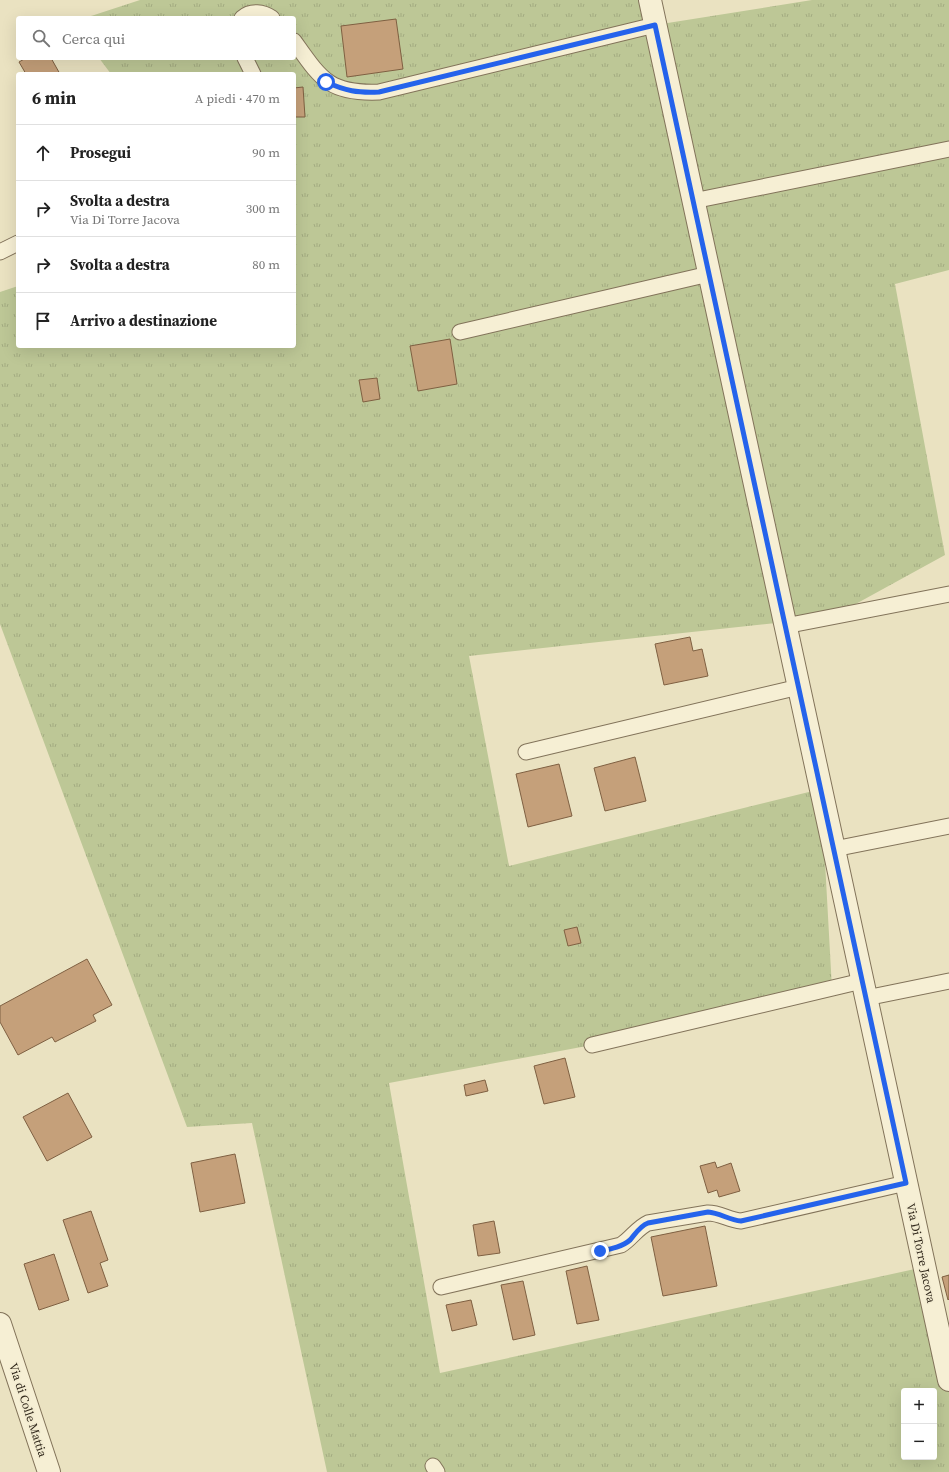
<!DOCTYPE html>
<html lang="it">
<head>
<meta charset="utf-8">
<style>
	:root { --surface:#fff; --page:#f2f2f2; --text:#222; --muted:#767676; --line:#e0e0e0 }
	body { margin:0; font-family:"Source Serif 4",serif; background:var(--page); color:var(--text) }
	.controls { position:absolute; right:12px; bottom:12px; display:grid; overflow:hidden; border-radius:4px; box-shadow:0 4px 16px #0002 }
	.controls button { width:36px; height:36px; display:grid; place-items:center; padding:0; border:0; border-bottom:1px solid var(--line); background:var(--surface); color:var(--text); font:20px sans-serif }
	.stop { position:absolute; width:12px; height:12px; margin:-9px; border:3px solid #2563eb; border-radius:50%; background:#fff }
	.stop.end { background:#2563eb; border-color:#fff; box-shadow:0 1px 4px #0008 }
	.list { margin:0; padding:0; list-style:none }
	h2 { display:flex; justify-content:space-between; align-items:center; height:52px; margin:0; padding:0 16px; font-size:17px }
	h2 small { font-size:13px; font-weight:400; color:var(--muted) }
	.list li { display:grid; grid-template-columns:26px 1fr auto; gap:12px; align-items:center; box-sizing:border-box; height:56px; padding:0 16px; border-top:1px solid var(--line) }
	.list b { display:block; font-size:15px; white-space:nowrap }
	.list p { margin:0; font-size:13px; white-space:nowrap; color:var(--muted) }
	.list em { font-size:13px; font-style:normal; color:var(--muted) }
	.icon { flex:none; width:22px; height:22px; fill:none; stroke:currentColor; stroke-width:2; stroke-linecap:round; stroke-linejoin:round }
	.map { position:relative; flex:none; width:949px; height:1472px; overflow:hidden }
	.search { position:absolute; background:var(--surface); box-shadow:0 4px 16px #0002; left:16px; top:16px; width:280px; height:44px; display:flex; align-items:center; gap:10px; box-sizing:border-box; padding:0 14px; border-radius:4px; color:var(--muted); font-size:15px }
	.panel { position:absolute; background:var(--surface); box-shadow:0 4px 16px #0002; left:16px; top:72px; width:280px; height:276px; border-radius:4px }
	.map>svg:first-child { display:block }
	.grass { fill:url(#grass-tufts); fill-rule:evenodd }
	.building { fill:#c5a07a; stroke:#7f6042 }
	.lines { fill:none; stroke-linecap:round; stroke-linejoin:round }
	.service-casing { stroke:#82735a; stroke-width:17 }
	.minor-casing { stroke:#82735a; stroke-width:24 }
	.service { stroke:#f6efd4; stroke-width:15 }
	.minor { stroke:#f6efd4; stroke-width:22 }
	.route { stroke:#2563eb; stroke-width:5 }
	.labels { text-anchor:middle; stroke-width:3; stroke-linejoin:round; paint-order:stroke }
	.street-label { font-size:12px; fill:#332a1d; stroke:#f2ebd0 }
</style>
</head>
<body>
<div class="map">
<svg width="949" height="1472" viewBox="0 0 949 1472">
	<defs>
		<pattern id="grass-tufts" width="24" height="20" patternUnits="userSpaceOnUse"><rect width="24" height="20" fill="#bdc796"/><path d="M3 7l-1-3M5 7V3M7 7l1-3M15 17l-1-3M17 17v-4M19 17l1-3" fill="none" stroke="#a3ab81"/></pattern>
	</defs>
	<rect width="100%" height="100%" fill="#eae2c1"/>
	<path class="grass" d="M140,0H645L655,25L812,0H949V270L895,284L945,555L832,617L469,656L509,866L821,789L832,989L592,1045L389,1083L440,1373L924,1267L949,1380V1472H327L252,1123L187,1127L0,624V292L18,286V346H294V74H111L99,58H294V18H85ZM904,1391H934V1457H904Z"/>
	<path class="building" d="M396,19L403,69L347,77L341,26Z
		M26,58H51L60,74H26L19,62Z
		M303,87L305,117H294V88Z
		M450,339L457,384L418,391L410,346Z
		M377,378L380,399L363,402L359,380Z
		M690,637L693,651L702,649L708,676L664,685L655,644Z
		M635,757L646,801L605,811L594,768Z
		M559,764L572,816L528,827L516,774Z
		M577,927L581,943L568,946L564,930Z
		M87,959L112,1005L93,1015L96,1021L55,1042L52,1037L18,1055L0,1022V1006Z
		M565,1058L575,1097L544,1104L534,1066Z
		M485,1080L488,1091L466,1096L464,1085Z
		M68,1093L92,1137L47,1161L23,1117Z
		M235,1154L245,1203L200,1212L191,1163Z
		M715,1162L717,1168L731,1163L740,1191L719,1197L717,1190L708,1193L700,1166Z
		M91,1211L108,1260L100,1263L108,1286L88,1293L63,1220Z
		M494,1221L500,1253L478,1256L473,1225Z
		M705,1226L717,1286L663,1296L651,1237Z
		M54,1254L69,1300L39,1310L24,1264Z
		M587,1266L599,1320L577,1324L566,1271Z
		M949,1275V1299L948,1300L942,1277Z
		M523,1281L535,1335L513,1340L501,1285Z
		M471,1300L477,1325L452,1331L446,1305Z"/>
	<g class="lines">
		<g class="service-casing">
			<path id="service" d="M242,18C251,10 263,12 272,18
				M294,41C321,79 329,94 379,92L655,25
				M245,58L253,74
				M693,201L949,149
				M0,252L18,243
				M460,332L709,274
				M785,626L949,594
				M526,752L799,687
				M834,849L949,826
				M866,998L949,981
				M592,1045L862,981
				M441,1287L621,1245C631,1239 637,1228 648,1223L708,1213C720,1213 729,1220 741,1221L906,1183
				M433,1466L437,1472"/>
		</g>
		<g class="minor-casing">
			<path id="minor" d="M650,0L949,1380
				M0,1324L49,1472"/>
		</g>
		<use href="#service" class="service"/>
		<use href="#minor" class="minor"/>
	</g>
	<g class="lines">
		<path class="route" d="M326,82C346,91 357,93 379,92L655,25L906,1183L741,1221C729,1220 720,1213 708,1212L648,1223C640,1226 636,1233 630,1240C622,1247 610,1249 600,1251"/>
	</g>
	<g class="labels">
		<g class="street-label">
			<text transform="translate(921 1253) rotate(78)" y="4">Via Di Torre Jacova</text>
			<text transform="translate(28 1410) rotate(72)" y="4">Via di Colle Mattia</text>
		</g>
	</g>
</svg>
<div class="controls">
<button>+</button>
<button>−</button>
</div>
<div class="stop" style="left:326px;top:82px"></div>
<div class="stop end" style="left:600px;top:1251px"></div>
<div class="search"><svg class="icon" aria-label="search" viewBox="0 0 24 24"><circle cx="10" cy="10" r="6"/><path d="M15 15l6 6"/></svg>Cerca qui</div>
<section class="panel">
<h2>6 min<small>A piedi · 470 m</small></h2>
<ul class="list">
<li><svg class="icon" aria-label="ahead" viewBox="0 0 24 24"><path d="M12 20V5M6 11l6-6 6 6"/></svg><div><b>Prosegui</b></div><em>90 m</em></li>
<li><svg class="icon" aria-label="right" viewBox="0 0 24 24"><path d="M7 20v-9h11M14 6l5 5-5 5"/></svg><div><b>Svolta a destra</b><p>Via Di Torre Jacova</p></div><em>300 m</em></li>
<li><svg class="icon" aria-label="right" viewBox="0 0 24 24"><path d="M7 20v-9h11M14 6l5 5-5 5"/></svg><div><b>Svolta a destra</b></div><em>80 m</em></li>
<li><svg class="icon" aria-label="arrive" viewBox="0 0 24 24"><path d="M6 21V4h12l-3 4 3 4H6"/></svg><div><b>Arrivo a destinazione</b></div></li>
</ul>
</section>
</div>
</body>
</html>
